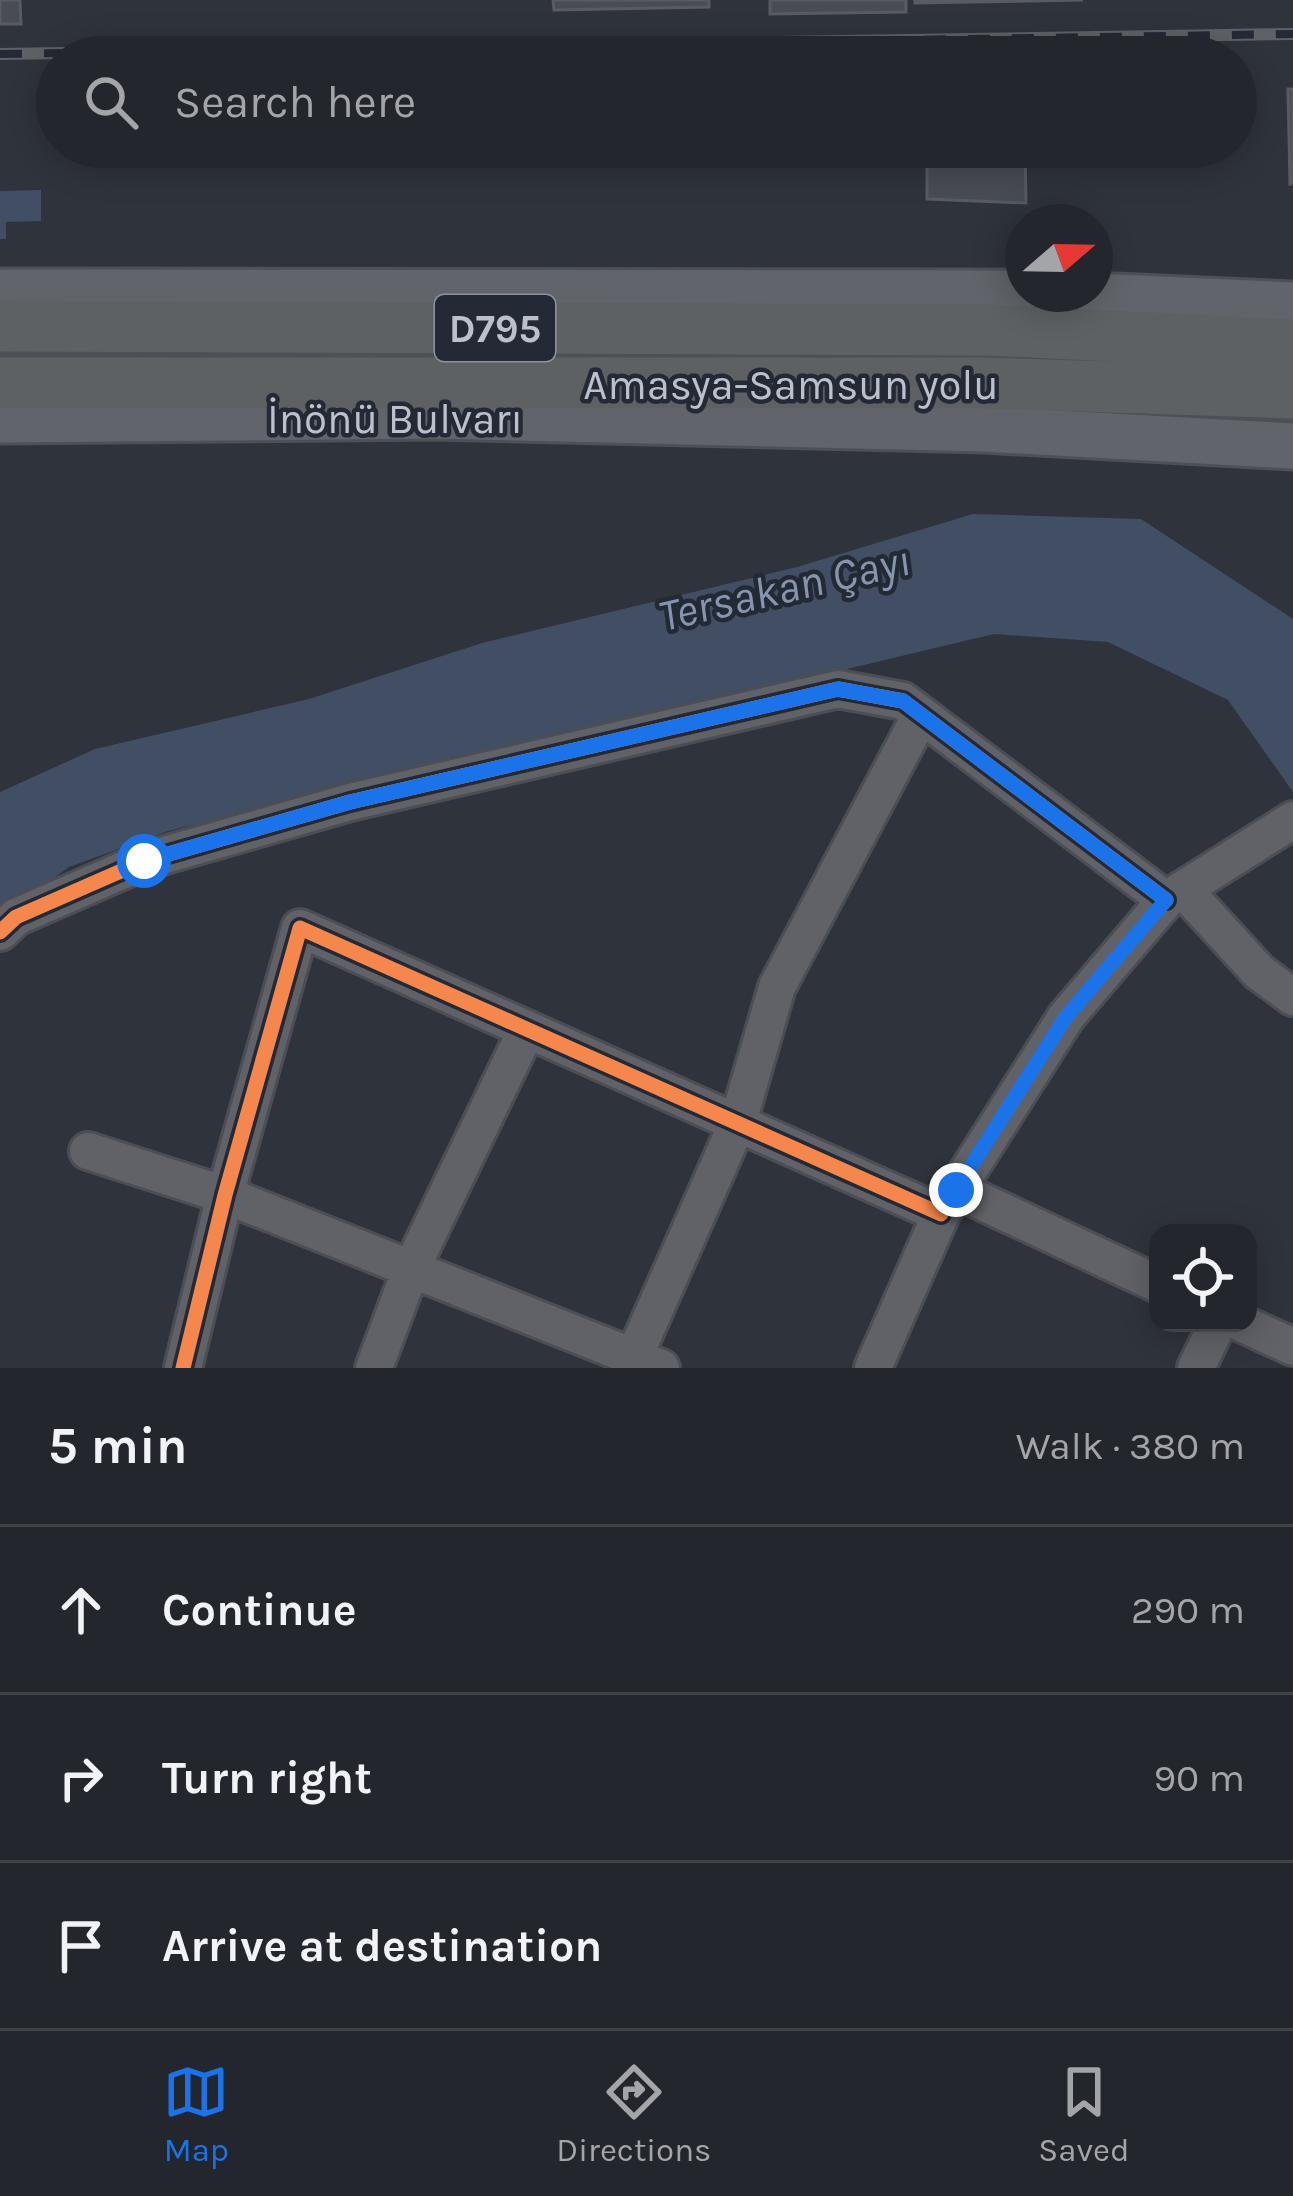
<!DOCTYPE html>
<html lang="en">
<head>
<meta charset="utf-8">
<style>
	:root { --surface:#23262c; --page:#2b2e34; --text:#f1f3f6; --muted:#a3a5a9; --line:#404348; --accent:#1a73e8 }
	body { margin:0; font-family:Karla,sans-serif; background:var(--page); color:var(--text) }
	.controls { position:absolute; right:36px; bottom:36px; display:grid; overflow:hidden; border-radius:24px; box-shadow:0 6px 30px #0003 }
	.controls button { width:108px; height:108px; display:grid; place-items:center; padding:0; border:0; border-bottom:3px solid var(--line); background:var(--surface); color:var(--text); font:60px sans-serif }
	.compass { position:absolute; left:1005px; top:204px; width:108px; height:108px; border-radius:50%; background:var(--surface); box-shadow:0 6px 30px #0003; rotate:70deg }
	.stop { position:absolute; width:36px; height:36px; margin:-27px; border:9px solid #1a73e8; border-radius:50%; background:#fff }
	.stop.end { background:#1a73e8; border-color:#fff; box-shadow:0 3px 12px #0008 }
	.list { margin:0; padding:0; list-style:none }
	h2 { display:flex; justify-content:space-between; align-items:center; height:156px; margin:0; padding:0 48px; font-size:51px }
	h2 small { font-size:39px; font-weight:400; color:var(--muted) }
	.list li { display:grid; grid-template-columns:78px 1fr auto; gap:36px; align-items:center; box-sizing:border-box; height:168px; padding:0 48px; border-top:3px solid var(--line) }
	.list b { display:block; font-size:45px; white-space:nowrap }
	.list em { font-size:39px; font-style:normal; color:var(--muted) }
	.icon { flex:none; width:66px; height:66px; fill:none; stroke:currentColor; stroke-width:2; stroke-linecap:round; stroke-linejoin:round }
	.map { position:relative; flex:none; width:1293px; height:1368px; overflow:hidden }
	.search { position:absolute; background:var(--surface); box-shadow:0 6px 30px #0003; left:36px; right:36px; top:36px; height:132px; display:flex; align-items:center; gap:30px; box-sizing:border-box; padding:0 42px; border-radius:66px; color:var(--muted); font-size:45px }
	.sheet { height:660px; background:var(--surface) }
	nav { display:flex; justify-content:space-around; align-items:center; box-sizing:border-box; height:168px; border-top:3px solid var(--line); background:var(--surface); font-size:33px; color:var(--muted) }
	nav a { display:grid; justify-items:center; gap:6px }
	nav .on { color:var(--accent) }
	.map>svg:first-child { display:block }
	.water { fill:#424e64 }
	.building { fill:#484c53; stroke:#585b62; stroke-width:3 }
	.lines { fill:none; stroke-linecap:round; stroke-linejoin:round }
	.minor-casing { stroke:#4b4e54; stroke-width:42 }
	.major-casing { stroke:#4d5057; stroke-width:51 }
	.highway-casing { stroke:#4c5057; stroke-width:57 }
	.minor { stroke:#606268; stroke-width:36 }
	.major { stroke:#61656b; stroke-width:45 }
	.highway { stroke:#5e6163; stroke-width:51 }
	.rail-casing { stroke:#5e6166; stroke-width:12 }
	.rail { stroke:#232a35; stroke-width:8; stroke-dasharray:22; stroke-linecap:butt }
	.cycleway-casing { stroke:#232a35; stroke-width:22 }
	.cycleway { stroke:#f5874c; stroke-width:15 }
	.route { stroke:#1a73e8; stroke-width:15 }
	.labels { text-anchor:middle; stroke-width:9; stroke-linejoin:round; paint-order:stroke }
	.shield { fill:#232a35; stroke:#8d939d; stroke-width:3 }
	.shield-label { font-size:39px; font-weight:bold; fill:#bbc0ca }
	.street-label { font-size:42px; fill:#bbc0ca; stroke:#232a35 }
	.water-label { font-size:45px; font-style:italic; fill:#8695ad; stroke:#232a35 }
</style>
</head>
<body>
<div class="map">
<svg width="1293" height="1368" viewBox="0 0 1293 1368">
	<rect width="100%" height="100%" fill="#2f333b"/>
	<path class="water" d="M41,190V221L6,222V239H0V191Z
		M973,514L1141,519L1293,619V792L1228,700L1108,642L994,634L168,831L69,867L0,917V792L95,749L309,699L482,643L797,567Z"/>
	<path class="building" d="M0,0H20L21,24H0Z
		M553,0H709V7L554,10Z
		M770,0H906V12L770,14Z
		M915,0H1083L915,3Z
		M1288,89H1293V183L1290,184Z
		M927,147H1025L1026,203L927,199Z"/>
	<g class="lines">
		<g class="minor-casing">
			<path id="minor" d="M1183,889L1259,972L1293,997
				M0,932L16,917L144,861L350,802L838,689L903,701L1166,900
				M88,1151L225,1195L661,1368
				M957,1190L1158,1284
				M1241,1323L1293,1347
				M183,1368L225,1195L300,928L941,1214
				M374,1368L411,1269L527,1029
				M629,1368L738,1122L777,987L921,715
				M873,1368L941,1214L1066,1017L1166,900L1293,820
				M1196,1368L1218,1323"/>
		</g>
		<g class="major-casing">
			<path id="major" d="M0,292L1023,293
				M1048,294L1293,305
				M0,420L435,416L983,429L1293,446"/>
		</g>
		<g class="highway-casing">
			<path id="highway" d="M0,326L989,330L1293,345
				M0,383H983L1293,393"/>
		</g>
		<use href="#minor" class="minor"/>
		<use href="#major" class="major"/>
		<use href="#highway" class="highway"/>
		<g class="rail-casing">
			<path id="rail" d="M0,54L1293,34"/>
		</g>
		<use href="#rail" class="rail"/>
		<g class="cycleway-casing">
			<path id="cycleway" d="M0,932L16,917L144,861L350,802L838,689L903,701L1166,900
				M183,1368L225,1195L300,928L941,1214"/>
		</g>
		<use href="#cycleway" class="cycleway"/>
	</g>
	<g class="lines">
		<path class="route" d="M144,861L350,802L838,689L903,701L1166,900L1066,1017L956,1190"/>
	</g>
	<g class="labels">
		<rect class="shield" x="435" y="295" width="120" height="66" rx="9"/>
		<g class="shield-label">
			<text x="495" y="342">D795</text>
		</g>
		<g class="street-label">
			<text x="791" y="399">Amasya-Samsun yolu</text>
			<text x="395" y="433">İnönü Bulvarı</text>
		</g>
		<g class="water-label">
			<text transform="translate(784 587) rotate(-13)" y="16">Tersakan Çayı</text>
		</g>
	</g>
</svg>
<div class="controls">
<button><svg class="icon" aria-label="locate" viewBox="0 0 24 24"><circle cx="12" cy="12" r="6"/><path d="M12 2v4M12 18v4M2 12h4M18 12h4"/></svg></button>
</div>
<svg class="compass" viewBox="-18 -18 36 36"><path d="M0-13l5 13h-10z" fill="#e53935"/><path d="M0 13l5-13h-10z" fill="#a3a5a9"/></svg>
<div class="stop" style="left:144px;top:861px"></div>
<div class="stop end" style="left:956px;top:1190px"></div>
<div class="search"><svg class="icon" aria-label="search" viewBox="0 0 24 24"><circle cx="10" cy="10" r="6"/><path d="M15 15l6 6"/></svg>Search here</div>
</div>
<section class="sheet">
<h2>5 min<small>Walk · 380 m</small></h2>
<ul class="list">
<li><svg class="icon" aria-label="ahead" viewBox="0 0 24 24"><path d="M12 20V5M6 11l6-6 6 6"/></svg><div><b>Continue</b></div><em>290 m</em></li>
<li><svg class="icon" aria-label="right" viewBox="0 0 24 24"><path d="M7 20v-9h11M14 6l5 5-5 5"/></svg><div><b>Turn right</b></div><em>90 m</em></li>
<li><svg class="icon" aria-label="arrive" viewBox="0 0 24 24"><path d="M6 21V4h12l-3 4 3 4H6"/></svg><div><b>Arrive at destination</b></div></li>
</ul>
</section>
<nav>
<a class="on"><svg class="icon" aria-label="map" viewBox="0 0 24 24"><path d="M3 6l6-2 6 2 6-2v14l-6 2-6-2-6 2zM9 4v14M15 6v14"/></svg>Map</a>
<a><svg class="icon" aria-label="directions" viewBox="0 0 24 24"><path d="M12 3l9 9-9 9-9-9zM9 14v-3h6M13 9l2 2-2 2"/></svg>Directions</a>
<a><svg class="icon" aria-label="saved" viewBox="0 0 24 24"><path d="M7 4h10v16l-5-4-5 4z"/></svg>Saved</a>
</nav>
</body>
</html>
